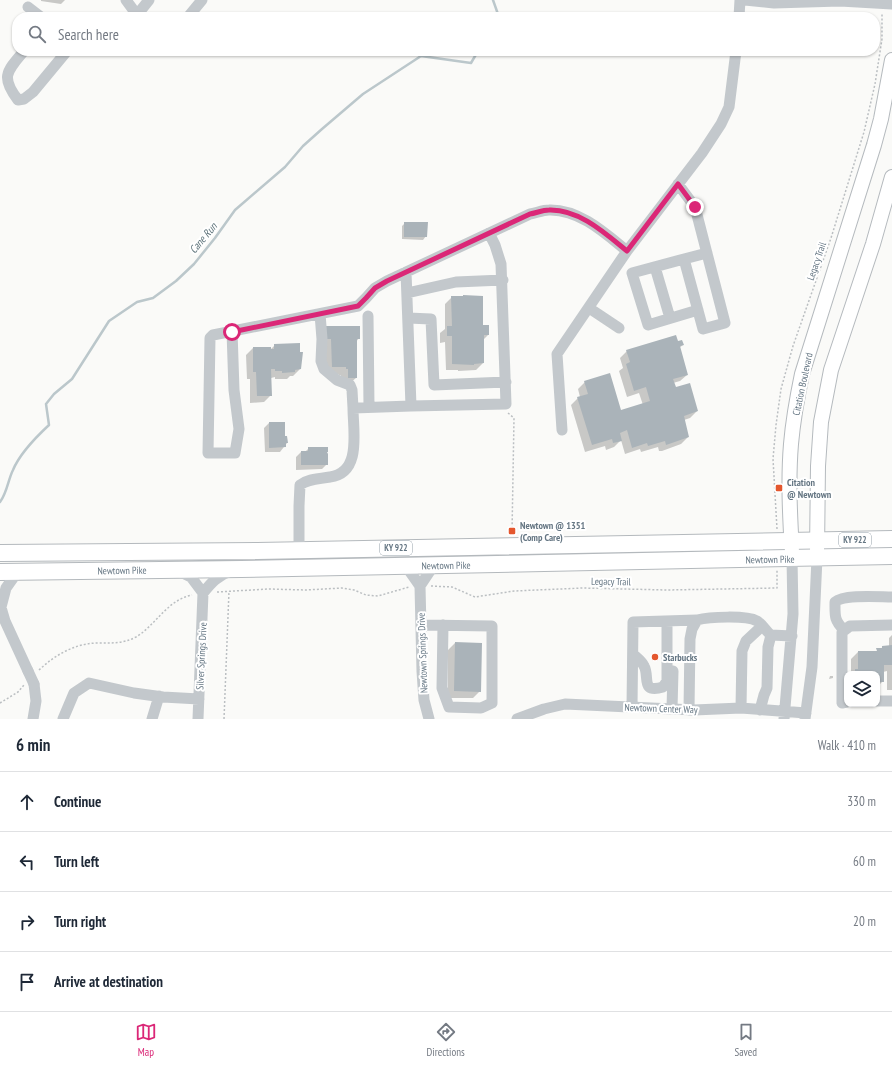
<!DOCTYPE html>
<html lang="en">
<head>
<meta charset="utf-8">
<style>
	:root { --surface:#fff; --page:#f2f2f3; --text:#1f2937; --muted:#747a83; --line:#e0e1e3; --accent:#db2777 }
	body { margin:0; font-family:"PT Sans Narrow",sans-serif; background:var(--page); color:var(--text) }
	.controls { position:absolute; right:12px; bottom:12px; display:grid; overflow:hidden; border-radius:8px; box-shadow:0 1px 3px #0004 }
	.controls button { width:36px; height:36px; display:grid; place-items:center; padding:0; border:0; border-bottom:1px solid var(--line); background:var(--surface); color:var(--text); font:20px sans-serif }
	.stop { position:absolute; width:12px; height:12px; margin:-9px; border:3px solid #db2777; border-radius:50%; background:#fff }
	.stop.end { background:#db2777; border-color:#fff; box-shadow:0 1px 4px #0008 }
	.list { margin:0; padding:0; list-style:none }
	h2 { display:flex; justify-content:space-between; align-items:center; height:52px; margin:0; padding:0 16px; font-size:17px }
	h2 small { font-size:13px; font-weight:400; color:var(--muted) }
	.list li { display:grid; grid-template-columns:26px 1fr auto; gap:12px; align-items:center; box-sizing:border-box; height:60px; padding:0 16px; border-top:1px solid var(--line) }
	.list b { display:block; font-size:15px; white-space:nowrap }
	.list em { font-size:13px; font-style:normal; color:var(--muted) }
	.icon { flex:none; width:22px; height:22px; fill:none; stroke:currentColor; stroke-width:2; stroke-linecap:round; stroke-linejoin:round }
	.map { position:relative; flex:none; width:892px; height:719px; overflow:hidden }
	.search { position:absolute; background:var(--surface); box-shadow:0 1px 3px #0004; left:12px; right:12px; top:12px; height:44px; display:flex; align-items:center; gap:10px; box-sizing:border-box; padding:0 14px; border-radius:16px; color:var(--muted); font-size:15px }
	.sheet { height:292px; background:var(--surface) }
	nav { display:flex; justify-content:space-around; align-items:center; box-sizing:border-box; height:56px; border-top:1px solid var(--line); background:var(--surface); font-size:11px; color:var(--muted) }
	nav a { display:grid; justify-items:center; gap:2px }
	nav .on { color:var(--accent) }
	.map>svg:first-child { display:block }
	.shadow { fill:#0003 }
	.lines { fill:none; stroke-linecap:round; stroke-linejoin:round }
	.stream { stroke:#bbc7cb; stroke-width:2.5 }
	.building { fill:#aab3b9 }
	.major-casing { stroke:#b5babe; stroke-width:16 }
	.highway-casing { stroke:#b4b9bd; stroke-width:18 }
	.path { stroke:#bbbfc2; stroke-width:1.5; stroke-dasharray:2 2; stroke-linecap:butt }
	.minor { stroke:#c3c8cc; stroke-width:11 }
	.major { stroke:#fff; stroke-width:14 }
	.highway { stroke:#fff; stroke-width:16 }
	.minor-bridge { stroke:#c3c8cc; stroke-width:11 }
	.route { stroke:#db2777; stroke-width:5 }
	.poi-dot { fill:#e4572e; stroke:#fff; stroke-width:1.5 }
	.labels { text-anchor:middle; stroke-width:4; stroke-linejoin:round; paint-order:stroke }
	.shield { fill:#fff; stroke:#939fa8; stroke-width:1 }
	.shield-label { font-size:9px; font-weight:bold; fill:#657683 }
	.street-label { font-size:10px; fill:#657683; stroke:#fff }
	.poi-label { font-size:10px; font-weight:bold; fill:#657683; stroke:#fff; text-anchor:start }
	.water-label { font-size:11px; font-style:italic; fill:#60757c; stroke:#fff }
</style>
</head>
<body>
<div class="map">
<svg width="892" height="719" viewBox="0 0 892 719">
	<rect width="100%" height="100%" fill="#fafaf8"/>
	<path class="shadow" d="M41,0H65L61,4L41,1Z
		M405,223L426,236L423,240L402,239V226Z
		M452,297L482,326L488,335L483,340V363L476,370L458,371V370H446L445,342L440,343V333L445,329V304Z
		M319,334L359,338L356,342V378L349,384H341V375H339V374H325Z
		M677,342L683,345L679,348L687,375L680,381L673,383L675,389L697,411L690,418L684,420L688,437L681,444L662,451H659L658,447L641,452L640,449L625,454L621,440L614,447L606,450L605,446L585,452L571,405L578,398L580,397L578,389L585,382L620,411L643,405L639,393L627,397L619,371L623,368L620,358L627,351Z
		M275,345L300,369L293,376H290L287,379H275V377L271,378V395L264,402L250,403V379H247L246,355L253,348L270,350Z
		M269,423L284,437L287,443L280,452H265L264,428Z
		M309,448L327,452L326,453L327,464L322,469L296,470V457L301,452H305Z
		M892,635V690H887V671L883,672V681L877,687V674H851V659L858,652H875L883,647H889V638Z
		M455,643L480,691L473,698H448V650Z
		M830,676H833V678L829,679Z"/>
	<g class="lines">
		<path class="stream" d="M493,0L499,17
			M0,502C7,493 8,480 13,470C20,453 35,438 49,425L46,404L54,394L72,379L109,321L137,302L153,298L176,281L194,264L215,238L235,210L285,167L303,146L322,129L363,94L421,56L471,63L478,51"/>
	</g>
	<path class="building" d="M404,222H428L427,237H404Z
		M463,295L483,296V325H489V335H484V363L474,364V365L452,364V336H447V326H452L451,296H463Z
		M325,326H360V339H357V378H348V369H346V367H332L331,339H325Z
		M676,335L678,341L682,340L684,345L680,346L688,375L673,379L676,387L690,383L698,411L684,416L689,437L669,444L666,445L665,441L648,446L647,443L632,448L627,430L620,433L622,441L613,443L612,439L592,445L577,397L588,394L584,381L610,373L621,410L650,401L646,387L634,391L626,364L630,362L626,350Z
		M300,343V352H303L301,369L295,370V372L282,373V371H275V369H271L272,396H257L256,372H253V347H271V349H274V344Z
		M269,422H285V436H287L288,443H286V447L269,448Z
		M308,447H328V452H327L328,454V465H301V451H308Z
		M455,642L482,643L481,692L454,691Z
		M892,645V665H884V682H877V674H855V669H858V651H877L876,648H882V651V646Z"/>
	<g class="lines">
		<g class="major-casing">
			<path id="major" d="M792,552C790,517 788,480 791,444C793,421 797,398 802,374L874,145L881,119L892,60
				M817,552L818,466L821,422L831,370L873,244L892,177"/>
		</g>
		<g class="highway-casing">
			<path id="highway" d="M0,553L257,551L892,539
				M0,572L241,569L892,556"/>
		</g>
		<path class="path" d="M508,413L514,418L512,533
			M777,529L773,459L776,425L781,389L793,346L831,238L864,132L875,84L882,39V14
			M431,586L452,587L475,597L514,591L583,588L667,590L777,588V570
			M217,592L269,589L306,590L342,588L354,590L366,595L378,596L409,587
			M39,670C55,655 74,644 96,643C110,643 123,644 136,637C156,625 167,600 192,595
			M0,703L18,692L24,685
			M224,719L229,591"/>
		<path class="minor" d="M126,0L137,15V17
			M745,0L774,3L840,1L892,4
			M28,7L41,17
			M137,15L149,0
			M188,17L202,0
			M739,17L740,0
			M24,51C7,71 0,77 18,100L24,99L33,92L67,51
			M678,184L695,207L725,323L703,329L684,259L707,253
			M684,259L632,273L648,325L698,310
			M655,267L670,318
			M406,272L411,406L506,404L501,264L495,245L489,233
			M407,293L456,282L503,280
			M589,308L619,328
			M320,314L322,339L321,361L324,369L337,380L350,385L352,390L353,408
			M368,316L369,407
			M408,318L431,319L434,385L506,382
			M232,331L234,390L239,429L235,453H208L210,338L213,335L358,306L366,298L375,288L387,281L530,214C536,213 543,210 549,210C579,209 605,233 627,251L702,153L721,124L729,107L736,51
			M562,430L557,354L627,251
			M299,550V506L300,485C309,478 320,479 330,477C362,473 353,431 353,408L411,406
			M406,566L420,586
			M179,571L191,577L203,593
			M0,604L5,621L28,671
			M1,607L6,588L18,571
			M421,625L492,626V703L481,708L449,707L442,688L443,625
			M844,630C834,620 835,616 835,602C844,594 879,597 892,597
			M633,654C636,657 642,661 644,666C650,676 640,694 663,687L667,681V621
			M877,701H892
			M847,702L842,703V632L850,626L892,625
			M632,707L633,622L697,620
			M741,708L742,651L746,641L762,626
			M672,709L673,671
			M689,710L690,639L692,629L697,620C709,617 746,615 757,621C762,624 766,631 771,635L792,636
			M760,710L764,695L767,688L768,647L771,635
			M33,719L36,701L34,684
			M63,719L74,693L89,683L134,693L163,697L199,699
			M152,719L159,696
			M198,719L203,593C211,583 218,575 231,571
			M429,719L424,700L422,671L420,586L434,565
			M517,719L544,709L565,704L694,710L741,708L806,713
			M784,719L793,614L792,558
			M805,719L812,667L817,558"/>
		<use href="#major" class="major"/>
		<use href="#highway" class="highway"/>
		<path class="minor-bridge" d="M28,671L34,684"/>
	</g>
	<g class="lines">
		<path class="route" d="M232,332L358,306L366,298L375,288L387,281L530,214C536,213 543,210 549,210C579,209 605,233 627,251L678,184L695,207"/>
	</g>
	<g class="poi-dot">
		<rect x="775" y="484" width="8" height="8" rx="2"/>
		<rect x="508" y="527" width="8" height="8" rx="2"/>
		<circle cx="655" cy="657" r="4"/>
	</g>
	<g class="labels">
		<g class="shield">
			<rect x="839" y="533" width="32" height="14" rx="3"/>
			<rect x="380" y="541" width="32" height="14" rx="3"/>
		</g>
		<g class="shield-label">
			<text x="855" y="543">KY 922</text>
			<text x="396" y="551">KY 922</text>
		</g>
		<g class="street-label">
			<text transform="translate(816 261) rotate(-71)" y="4">Legacy Trail</text>
			<text transform="translate(802 384) rotate(-78)" y="4">Citation Boulevard</text>
			<text transform="translate(770 559) rotate(-1)" y="4">Newtown Pike</text>
			<text transform="translate(446 565) rotate(-1)" y="4">Newtown Pike</text>
			<text transform="translate(122 570) rotate(-1)" y="4">Newtown Pike</text>
			<text transform="translate(611 581) rotate(1)" y="4">Legacy Trail</text>
			<text transform="translate(422 653) rotate(-92)" y="4">Newtown Springs Drive</text>
			<text transform="translate(201 656) rotate(-87)" y="4">Silver Springs Drive</text>
			<text transform="translate(661 708) rotate(2)" y="4">Newtown Center Way</text>
		</g>
		<g class="poi-label">
			<text x="787" y="486">Citation<tspan x="787" dy="12">@ Newtown</tspan></text>
			<text x="520" y="529">Newtown @ 1351<tspan x="520" dy="12">(Comp Care)</tspan></text>
			<text x="663" y="661">Starbucks</text>
		</g>
		<g class="water-label">
			<text transform="translate(203 238) rotate(-50)" y="4">Cane Run</text>
		</g>
	</g>
</svg>
<div class="controls">
<button><svg class="icon" aria-label="layers" viewBox="0 0 24 24"><path d="M12 4l9 5-9 5-9-5zM3 14l9 5 9-5"/></svg></button>
</div>
<div class="stop" style="left:232px;top:332px"></div>
<div class="stop end" style="left:695px;top:207px"></div>
<div class="search"><svg class="icon" aria-label="search" viewBox="0 0 24 24"><circle cx="10" cy="10" r="6"/><path d="M15 15l6 6"/></svg>Search here</div>
</div>
<section class="sheet">
<h2>6 min<small>Walk · 410 m</small></h2>
<ul class="list">
<li><svg class="icon" aria-label="ahead" viewBox="0 0 24 24"><path d="M12 20V5M6 11l6-6 6 6"/></svg><div><b>Continue</b></div><em>330 m</em></li>
<li><svg class="icon" aria-label="left" viewBox="0 0 24 24"><path d="M17 20v-9H6M10 6l-5 5 5 5"/></svg><div><b>Turn left</b></div><em>60 m</em></li>
<li><svg class="icon" aria-label="right" viewBox="0 0 24 24"><path d="M7 20v-9h11M14 6l5 5-5 5"/></svg><div><b>Turn right</b></div><em>20 m</em></li>
<li><svg class="icon" aria-label="arrive" viewBox="0 0 24 24"><path d="M6 21V4h12l-3 4 3 4H6"/></svg><div><b>Arrive at destination</b></div></li>
</ul>
</section>
<nav>
<a class="on"><svg class="icon" aria-label="map" viewBox="0 0 24 24"><path d="M3 6l6-2 6 2 6-2v14l-6 2-6-2-6 2zM9 4v14M15 6v14"/></svg>Map</a>
<a><svg class="icon" aria-label="directions" viewBox="0 0 24 24"><path d="M12 3l9 9-9 9-9-9zM9 14v-3h6M13 9l2 2-2 2"/></svg>Directions</a>
<a><svg class="icon" aria-label="saved" viewBox="0 0 24 24"><path d="M7 4h10v16l-5-4-5 4z"/></svg>Saved</a>
</nav>
</body>
</html>
